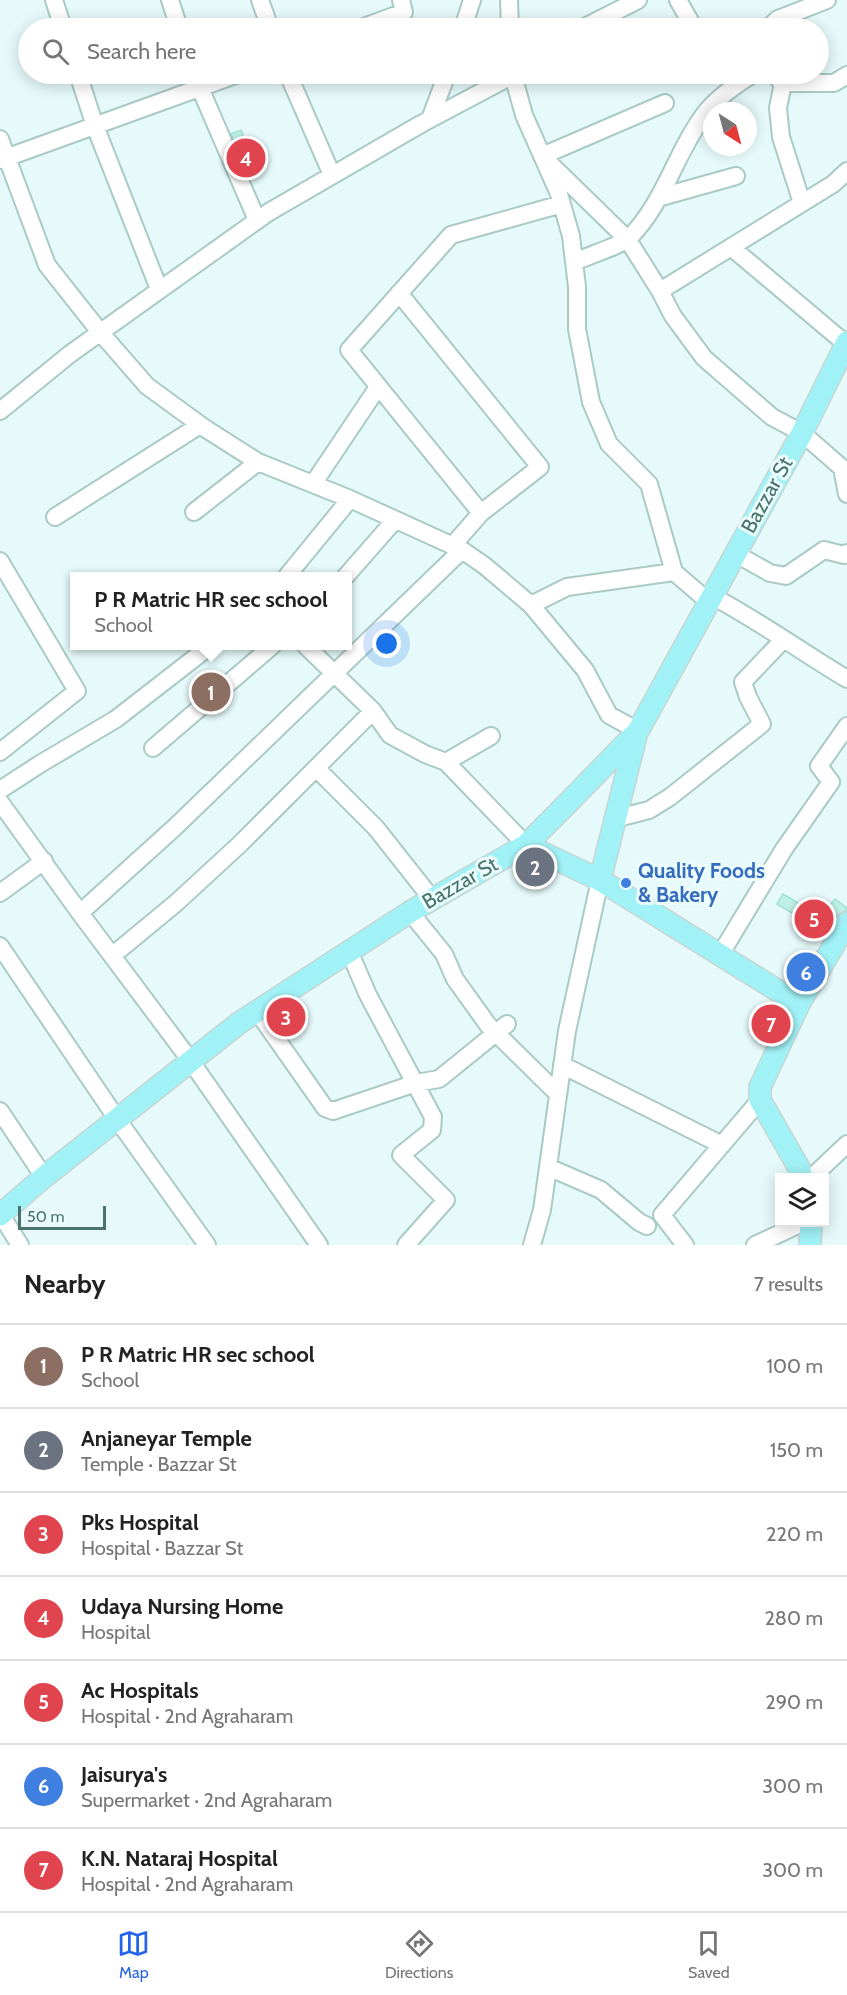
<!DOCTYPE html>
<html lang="en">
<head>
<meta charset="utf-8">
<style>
	:root { --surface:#fff; --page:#f2f2f2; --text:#222; --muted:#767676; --line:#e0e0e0; --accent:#2563eb }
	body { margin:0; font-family:Cabin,sans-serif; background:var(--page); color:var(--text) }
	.controls { position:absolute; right:18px; bottom:18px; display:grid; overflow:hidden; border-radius:0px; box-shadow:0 3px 15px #0003 }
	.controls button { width:54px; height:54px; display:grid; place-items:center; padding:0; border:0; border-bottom:2px solid var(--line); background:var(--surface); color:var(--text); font:30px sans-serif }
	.compass { position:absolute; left:703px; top:102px; width:54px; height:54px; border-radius:50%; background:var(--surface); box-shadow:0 3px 15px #0003; rotate:144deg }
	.scale { position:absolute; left:18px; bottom:15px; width:88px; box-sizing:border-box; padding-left:6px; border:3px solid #4c736b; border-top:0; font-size:16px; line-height:21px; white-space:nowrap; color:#4c736b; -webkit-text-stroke:4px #ecfdfe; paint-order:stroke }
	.you { position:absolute; left:387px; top:644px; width:21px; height:21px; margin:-15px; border:4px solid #fff; border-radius:50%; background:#1a73e8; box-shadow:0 0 0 9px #1a73e833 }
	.badge { display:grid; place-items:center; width:39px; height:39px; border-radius:50%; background:var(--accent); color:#fff; font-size:20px; font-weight:700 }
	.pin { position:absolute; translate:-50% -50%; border:3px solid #fff; box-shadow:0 2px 6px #0006 }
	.popup { position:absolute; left:70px; top:572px; width:282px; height:78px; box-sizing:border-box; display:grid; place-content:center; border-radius:0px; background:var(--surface); filter:drop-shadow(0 2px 4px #0005); font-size:20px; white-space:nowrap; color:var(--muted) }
	.popup b { font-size:22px; color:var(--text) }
	.popup::after { content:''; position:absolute; left:50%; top:100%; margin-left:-12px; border:12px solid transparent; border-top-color:var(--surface) }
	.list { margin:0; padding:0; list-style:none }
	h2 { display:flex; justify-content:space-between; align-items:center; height:78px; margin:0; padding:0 24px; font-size:26px }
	h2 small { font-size:20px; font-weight:400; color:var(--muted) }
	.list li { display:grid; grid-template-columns:39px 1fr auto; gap:18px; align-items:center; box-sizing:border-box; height:84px; padding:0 24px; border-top:2px solid var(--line) }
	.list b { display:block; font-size:22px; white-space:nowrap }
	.list p { margin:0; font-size:20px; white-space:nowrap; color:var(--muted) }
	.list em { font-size:20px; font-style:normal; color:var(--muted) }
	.icon { flex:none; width:33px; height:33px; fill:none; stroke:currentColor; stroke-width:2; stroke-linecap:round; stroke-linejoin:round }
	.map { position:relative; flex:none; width:847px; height:1245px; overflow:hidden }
	.search { position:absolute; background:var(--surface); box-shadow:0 3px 15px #0003; left:18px; right:18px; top:18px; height:66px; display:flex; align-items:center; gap:15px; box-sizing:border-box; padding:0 21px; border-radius:33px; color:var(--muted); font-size:22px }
	.sheet { height:666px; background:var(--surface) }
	nav { display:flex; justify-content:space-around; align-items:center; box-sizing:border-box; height:84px; border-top:2px solid var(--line); background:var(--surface); font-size:16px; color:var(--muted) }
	nav a { display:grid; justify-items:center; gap:3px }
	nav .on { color:var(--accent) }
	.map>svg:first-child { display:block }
	.building { fill:#bef0e7; stroke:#a0e1d5; stroke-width:1.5 }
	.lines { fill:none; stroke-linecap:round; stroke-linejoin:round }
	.minor-casing { stroke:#aacac6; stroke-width:20 }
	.major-casing { stroke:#c9d5d3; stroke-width:24 }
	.minor { stroke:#fff; stroke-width:16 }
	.major { stroke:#a1f2f7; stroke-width:21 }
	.shop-dot { fill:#3f7fe0; stroke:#ecfdfe; stroke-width:2 }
	.labels { text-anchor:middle; stroke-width:6; stroke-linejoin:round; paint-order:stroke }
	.street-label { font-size:21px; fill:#4c736b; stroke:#ecfdfe }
	.shop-label { font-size:21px; font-weight:bold; fill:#366cbe; stroke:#ecfdfe; text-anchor:start }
</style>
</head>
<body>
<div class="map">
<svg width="847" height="1245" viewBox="0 0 847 1245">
	<rect width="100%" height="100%" fill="#e6fafb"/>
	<path class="building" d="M241,130L256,166L247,170L231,134Z
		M783,894L828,921L822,931L777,904Z
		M835,899L847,908V910L837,916L827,909Z
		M287,1007L299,1023L291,1029L278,1013Z
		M770,1008L781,1013L766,1045L755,1040Z"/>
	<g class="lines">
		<g class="minor-casing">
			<path id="minor" d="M54,0L63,28
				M170,0L179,28
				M260,0L270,28
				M509,0L510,28
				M678,0L694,28
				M361,28L404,12L401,0
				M463,28L472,0
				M583,28L638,0
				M768,28L778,19L827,0
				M78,74L95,126L159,289
				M194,74L257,220
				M288,74L332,175
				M773,74L783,83H834L847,75
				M513,75L524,115L559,194L571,236L577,287V329L591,402L609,444L649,484L674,572L709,602
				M783,83L778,108L781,137L802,203
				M665,103L542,156L628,240L660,291L673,316L704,358L772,417L802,433L842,468L847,494
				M430,119L447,74
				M0,139L47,265L100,332L147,386L206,429L258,462L350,499L462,550L485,566L531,605L585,670L609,715L638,731
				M0,160L238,74
				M661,197L736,176
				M731,247L846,344
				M574,262C587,256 622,245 629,238C665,202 676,151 706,112C718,97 737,84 753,74
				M660,291L833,184L847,171
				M399,293L540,467L481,513
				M0,411L70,354L269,212L421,124L513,75V74
				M313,484L378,387
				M194,512L258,462
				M55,517L200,425
				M452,546L481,513L349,350L451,235L562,204
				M736,554L770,573L786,576L824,550L844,555L847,553
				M0,561L77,691L0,752
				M287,576L350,499
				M346,576L395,520
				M712,596C759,621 802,652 847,679
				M531,605L567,587L674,572
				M306,646L373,711L390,735L425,754L446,762L526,845
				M153,748L272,646
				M446,762L491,736
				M316,768L376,828L432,899
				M0,790L40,764L116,719L210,646
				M0,802L80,913L190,1060L319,1245
				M614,819L649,810L670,797L762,724L748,697L743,682L783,640
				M0,893L44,861
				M410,912L444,954L455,979L488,1025L558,1094
				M80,913L174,828L462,550
				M0,946L117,1119L207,1245
				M349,951L368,995L433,1117L432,1130L401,1155L446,1200L406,1245
				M113,955L176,903L239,845L373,711
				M720,955L784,849L831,782L819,766L847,726
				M257,1011L325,1108L333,1111L416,1083L439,1079L507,1024
				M562,1065L722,1145
				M0,1111L44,1177
				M548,1167L601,1190L639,1222L647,1226
				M811,1178L847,1144
				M1,1215L20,1245
				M532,1245L542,1210L567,1031L600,880
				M685,1245L662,1215L760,1100
				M755,1245L804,1222"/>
		</g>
		<g class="major-casing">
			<path id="major" d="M526,845L600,880L799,1004
				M600,880L637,732
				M802,1178L799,1168L760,1100V1087L799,1004L847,923
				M0,1215L44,1177L239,1023L410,912L526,845L563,808L638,731L802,433L847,342
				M810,1245L811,1222"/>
		</g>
		<use href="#minor" class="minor"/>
		<use href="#major" class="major"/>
	</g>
	<circle class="shop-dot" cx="626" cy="883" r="6"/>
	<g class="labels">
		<g class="street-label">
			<text transform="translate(767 495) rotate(-61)" y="7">Bazzar St</text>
			<text transform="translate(460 883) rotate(-30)" y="7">Bazzar St</text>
		</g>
		<g class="shop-label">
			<text x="638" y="878">Quality Foods<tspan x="638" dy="24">&amp; Bakery</tspan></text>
		</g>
	</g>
</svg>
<div class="controls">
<button><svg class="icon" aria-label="layers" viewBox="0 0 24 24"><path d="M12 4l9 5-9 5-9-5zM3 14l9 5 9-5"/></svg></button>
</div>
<svg class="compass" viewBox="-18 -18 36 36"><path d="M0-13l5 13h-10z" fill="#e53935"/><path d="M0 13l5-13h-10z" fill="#767676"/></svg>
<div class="scale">50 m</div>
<div class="you"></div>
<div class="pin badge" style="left:211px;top:692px;background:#8d6e63">1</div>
<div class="popup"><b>P R Matric HR sec school</b>School</div>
<div class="pin badge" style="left:535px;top:867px;background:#6b7280">2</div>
<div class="pin badge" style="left:286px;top:1017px;background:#e0444e">3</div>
<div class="pin badge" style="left:246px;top:158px;background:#e0444e">4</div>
<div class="pin badge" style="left:814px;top:919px;background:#e0444e">5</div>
<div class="pin badge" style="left:806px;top:972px;background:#3f7fe0">6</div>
<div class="pin badge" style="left:771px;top:1024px;background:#e0444e">7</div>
<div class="search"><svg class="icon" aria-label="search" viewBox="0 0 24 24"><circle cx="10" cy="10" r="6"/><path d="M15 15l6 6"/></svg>Search here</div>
</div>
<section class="sheet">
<h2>Nearby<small>7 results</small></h2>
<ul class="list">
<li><span class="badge" style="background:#8d6e63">1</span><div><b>P R Matric HR sec school</b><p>School</p></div><em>100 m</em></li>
<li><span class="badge" style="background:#6b7280">2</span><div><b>Anjaneyar Temple</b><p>Temple · Bazzar St</p></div><em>150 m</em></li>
<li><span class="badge" style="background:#e0444e">3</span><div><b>Pks Hospital</b><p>Hospital · Bazzar St</p></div><em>220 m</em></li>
<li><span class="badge" style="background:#e0444e">4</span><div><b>Udaya Nursing Home</b><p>Hospital</p></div><em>280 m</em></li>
<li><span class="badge" style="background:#e0444e">5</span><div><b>Ac Hospitals</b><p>Hospital · 2nd Agraharam</p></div><em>290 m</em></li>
<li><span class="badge" style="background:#3f7fe0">6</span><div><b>Jaisurya's</b><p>Supermarket · 2nd Agraharam</p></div><em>300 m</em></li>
<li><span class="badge" style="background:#e0444e">7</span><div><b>K.N. Nataraj Hospital</b><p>Hospital · 2nd Agraharam</p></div><em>300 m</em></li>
</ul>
</section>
<nav>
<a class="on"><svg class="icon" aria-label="map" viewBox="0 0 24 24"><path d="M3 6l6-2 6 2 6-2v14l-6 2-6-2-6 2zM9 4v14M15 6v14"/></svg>Map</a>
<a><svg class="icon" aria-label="directions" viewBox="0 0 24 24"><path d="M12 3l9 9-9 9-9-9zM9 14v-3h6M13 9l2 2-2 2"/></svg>Directions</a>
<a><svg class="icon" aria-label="saved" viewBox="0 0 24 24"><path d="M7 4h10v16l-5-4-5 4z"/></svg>Saved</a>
</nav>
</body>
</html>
